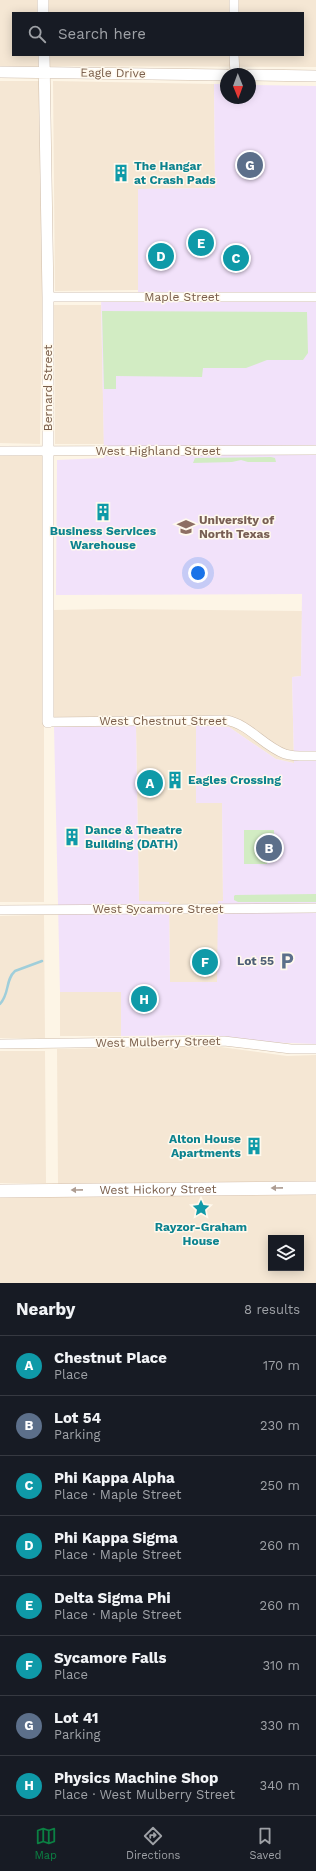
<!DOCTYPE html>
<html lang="en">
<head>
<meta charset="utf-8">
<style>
	:root { --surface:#171b24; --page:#20242c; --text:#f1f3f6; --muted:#9ea1a6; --line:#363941; --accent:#0b8043 }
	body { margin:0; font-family:"Work Sans",sans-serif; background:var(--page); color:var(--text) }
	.controls { position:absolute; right:12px; bottom:12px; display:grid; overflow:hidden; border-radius:0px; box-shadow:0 2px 10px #0003 }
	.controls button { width:36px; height:36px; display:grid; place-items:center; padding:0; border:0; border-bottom:1px solid var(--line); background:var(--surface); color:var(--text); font:20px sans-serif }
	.compass { position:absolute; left:220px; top:68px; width:36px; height:36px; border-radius:50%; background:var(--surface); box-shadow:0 2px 10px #0003; rotate:179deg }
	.you { position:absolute; left:198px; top:573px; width:14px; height:14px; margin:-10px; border:3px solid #fff; border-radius:50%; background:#1a73e8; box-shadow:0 0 0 6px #1a73e833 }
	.badge { display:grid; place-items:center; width:26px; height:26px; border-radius:50%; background:var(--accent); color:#fff; font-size:13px; font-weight:700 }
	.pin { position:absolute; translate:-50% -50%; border:2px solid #fff; box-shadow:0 1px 4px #0006 }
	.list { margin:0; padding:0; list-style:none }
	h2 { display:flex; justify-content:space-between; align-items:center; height:52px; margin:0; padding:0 16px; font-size:17px }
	h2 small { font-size:13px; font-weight:400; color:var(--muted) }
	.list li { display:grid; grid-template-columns:26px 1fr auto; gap:12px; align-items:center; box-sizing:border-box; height:60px; padding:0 16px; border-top:1px solid var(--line) }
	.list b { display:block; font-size:15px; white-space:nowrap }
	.list p { margin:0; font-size:13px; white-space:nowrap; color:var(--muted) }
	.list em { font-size:13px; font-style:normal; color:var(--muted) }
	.icon { flex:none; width:22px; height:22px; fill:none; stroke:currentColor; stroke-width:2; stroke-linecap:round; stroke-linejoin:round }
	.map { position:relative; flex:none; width:316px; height:1283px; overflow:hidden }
	.search { position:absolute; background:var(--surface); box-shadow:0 2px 10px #0003; left:12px; right:12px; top:12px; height:44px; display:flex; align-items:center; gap:10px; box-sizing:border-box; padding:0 14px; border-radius:0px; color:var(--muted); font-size:15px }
	.sheet { height:532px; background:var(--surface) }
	nav { display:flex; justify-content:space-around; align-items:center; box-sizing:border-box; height:56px; border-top:1px solid var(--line); background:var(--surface); font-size:11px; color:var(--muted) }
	nav a { display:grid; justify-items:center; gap:2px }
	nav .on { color:var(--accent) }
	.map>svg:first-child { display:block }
	.residential { fill:#f5e7d4; fill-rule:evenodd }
	.education { fill:#f2e2fa }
	.green { fill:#d2ecc3 }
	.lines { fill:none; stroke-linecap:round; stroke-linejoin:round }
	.stream { stroke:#9fceda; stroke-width:2.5 }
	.minor-casing { stroke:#cfbdab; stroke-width:10 }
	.tertiary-casing { stroke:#cfbdab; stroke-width:12 }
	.secondary-casing { stroke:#d5bfab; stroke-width:14 }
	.minor { stroke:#fff; stroke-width:9 }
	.tertiary { stroke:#fff; stroke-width:11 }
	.secondary { stroke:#fff; stroke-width:13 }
	.oneway { fill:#ae9d92 }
	.labels { text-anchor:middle; stroke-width:3; stroke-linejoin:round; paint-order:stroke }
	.street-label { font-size:12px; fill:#785c49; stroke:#fff9ed }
	.culture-label { font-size:12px; font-weight:bold; fill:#0d838f; stroke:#fff9ed; text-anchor:start }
	.education-label { font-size:12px; font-weight:bold; fill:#785e54; stroke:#fff9ed; text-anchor:start }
	.service-label { font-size:12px; font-weight:bold; fill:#4e5e75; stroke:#fff9ed; text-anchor:end }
</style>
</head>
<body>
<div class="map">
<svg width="316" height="1283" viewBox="0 0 316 1283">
	<rect width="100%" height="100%" fill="#fdf5e6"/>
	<path class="residential" d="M0,0H316V67L0,66ZM13,13H303V55H13Z
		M0,81H41L43,244L40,444L0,443Z
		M53,81L214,84L215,188L138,189V290L55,291Z
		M54,305H101L104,444H55Z
		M0,456H44V902H0Z
		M111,609L302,611L301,676L292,677L294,763L276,759L229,727L196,725L197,803L222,802L223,901H218V982L170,983L169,902H139L136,726L54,727V610Z
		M44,915L45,1038H0V916Z
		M60,992H121V1036H60Z
		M213,1046L287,1056L316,1055V1181L58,1184L57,1049Z
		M0,1051H45L46,1183H0Z
		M316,1195V1283H0V1197ZM271,1238H301V1268H271Z"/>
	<path class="education" d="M214,84H226V98H250V85L316,86V1044L263,1042L209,1035L121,1036V992H60L54,727L136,726L139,901L169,902L170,982H217L218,901H223L222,803H196V725L229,727L276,759L294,763L292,677L301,676L302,594L56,595L57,460L104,458L101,297H138V189L215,188Z"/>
	<path class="green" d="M102,311L307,312L308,353L303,360H267L246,368H203L202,377L116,376V389H104Z
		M271,457L275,458L276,462H248L241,460L232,462L193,463L195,458Z
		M244,830H274V837H268L267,864H244Z
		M316,894V902H238L234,900V896L235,895Z"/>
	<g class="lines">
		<path class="stream" d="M0,1004C10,993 5,980 15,971L42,961"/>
		<g class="minor-casing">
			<path id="minor" d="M234,0V13
				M234,55L235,74
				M48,297H316
				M0,451L316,450
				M48,722L226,720C249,724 263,746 285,754C295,757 306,756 316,756
				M0,910L316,908
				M0,1044L224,1041L291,1049H316"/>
		</g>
		<g class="tertiary-casing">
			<path id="tertiary" d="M43,0V13
				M44,55L48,297V722
				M0,72L226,75
				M250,75L316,76"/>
		</g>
		<g class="secondary-casing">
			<g id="secondary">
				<path id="s1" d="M0,1191L316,1188"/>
			</g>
		</g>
		<use href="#minor" class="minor"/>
		<use href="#tertiary" class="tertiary"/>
		<use href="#secondary" class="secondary"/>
	</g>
	<defs><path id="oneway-solid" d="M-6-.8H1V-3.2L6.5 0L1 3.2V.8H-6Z"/></defs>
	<g class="oneway">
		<use href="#oneway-solid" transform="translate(277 1188) rotate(179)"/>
		<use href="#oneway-solid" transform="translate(77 1190) rotate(179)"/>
	</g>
	<defs>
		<g id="building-bare" transform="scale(1.38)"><path d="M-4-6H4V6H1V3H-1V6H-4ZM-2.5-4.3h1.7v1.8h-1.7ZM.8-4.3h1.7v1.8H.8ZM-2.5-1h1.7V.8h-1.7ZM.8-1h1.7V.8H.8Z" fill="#0f9aa8" stroke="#fff9ed" stroke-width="2.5" paint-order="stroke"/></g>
		<g id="university-bare" transform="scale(1.38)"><path d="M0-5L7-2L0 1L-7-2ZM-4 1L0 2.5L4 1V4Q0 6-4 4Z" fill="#8d6e63" stroke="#fff9ed" stroke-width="2.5" paint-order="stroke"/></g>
		<g id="parking-bare" transform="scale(1.38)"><path d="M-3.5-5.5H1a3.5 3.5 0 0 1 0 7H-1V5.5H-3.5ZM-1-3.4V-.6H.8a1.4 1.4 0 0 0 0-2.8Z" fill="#5c6f8a" stroke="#fff9ed" stroke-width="2.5" paint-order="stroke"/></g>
		<g id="sight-bare" transform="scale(1.38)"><path d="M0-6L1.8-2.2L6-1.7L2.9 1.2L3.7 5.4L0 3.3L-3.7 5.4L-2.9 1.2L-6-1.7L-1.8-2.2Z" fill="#0f9aa8" stroke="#fff9ed" stroke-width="2.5" paint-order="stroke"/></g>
	</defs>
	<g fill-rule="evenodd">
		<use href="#building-bare" x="121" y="173"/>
		<use href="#building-bare" x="103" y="512"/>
		<use href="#university-bare" x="186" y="527"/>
		<use href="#building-bare" x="175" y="780"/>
		<use href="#building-bare" x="72" y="837"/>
		<use href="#parking-bare" x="287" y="961"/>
		<use href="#building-bare" x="254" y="1146"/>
		<use href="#sight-bare" x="201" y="1208"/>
	</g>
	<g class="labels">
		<g class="street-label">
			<text transform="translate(113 73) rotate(1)" y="4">Eagle Drive</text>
			<text x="182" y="301">Maple Street</text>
			<text transform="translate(48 388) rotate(-90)" y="4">Bernard Street</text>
			<text x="158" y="455">West Highland Street</text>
			<text x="163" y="725">West Chestnut Street</text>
			<text x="158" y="913">West Sycamore Street</text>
			<text transform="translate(158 1042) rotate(-1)" y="4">West Mulberry Street</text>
			<text dy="4" stroke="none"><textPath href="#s1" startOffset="158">West Hickory Street</textPath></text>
		</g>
		<g class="culture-label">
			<text x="134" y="170">The Hangar<tspan x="134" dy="14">at Crash Pads</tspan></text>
			<text x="103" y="535" text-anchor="middle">Business Services<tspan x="103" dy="14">Warehouse</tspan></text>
			<text x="188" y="784">Eagles Crossing</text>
			<text x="85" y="834">Dance &amp; Theatre<tspan x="85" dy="14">Building (DATH)</tspan></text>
			<text x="241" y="1143" text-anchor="end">Alton House<tspan x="241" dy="14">Apartments</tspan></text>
			<text x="201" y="1231" text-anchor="middle">Rayzor-Graham<tspan x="201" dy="14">House</tspan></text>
		</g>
		<g class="education-label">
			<text x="199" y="524">University of<tspan x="199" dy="14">North Texas</tspan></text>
		</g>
		<g class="service-label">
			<text x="274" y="965">Lot 55</text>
		</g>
	</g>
</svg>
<div class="controls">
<button><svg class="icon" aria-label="layers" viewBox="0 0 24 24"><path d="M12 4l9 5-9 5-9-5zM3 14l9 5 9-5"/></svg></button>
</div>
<svg class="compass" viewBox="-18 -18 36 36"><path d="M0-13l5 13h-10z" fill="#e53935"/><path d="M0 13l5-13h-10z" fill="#9ea1a6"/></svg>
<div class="you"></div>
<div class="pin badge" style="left:150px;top:783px;background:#0f9aa8">A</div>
<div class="pin badge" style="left:269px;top:848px;background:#5c6f8a">B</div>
<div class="pin badge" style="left:236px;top:258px;background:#0f9aa8">C</div>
<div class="pin badge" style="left:161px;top:256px;background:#0f9aa8">D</div>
<div class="pin badge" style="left:201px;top:243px;background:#0f9aa8">E</div>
<div class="pin badge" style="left:205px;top:962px;background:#0f9aa8">F</div>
<div class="pin badge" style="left:250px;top:165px;background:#5c6f8a">G</div>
<div class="pin badge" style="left:144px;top:999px;background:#0f9aa8">H</div>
<div class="search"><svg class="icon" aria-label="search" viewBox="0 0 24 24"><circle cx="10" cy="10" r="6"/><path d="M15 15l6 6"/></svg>Search here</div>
</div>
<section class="sheet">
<h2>Nearby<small>8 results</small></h2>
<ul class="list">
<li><span class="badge" style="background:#0f9aa8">A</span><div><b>Chestnut Place</b><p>Place</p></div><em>170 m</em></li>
<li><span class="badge" style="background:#5c6f8a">B</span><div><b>Lot 54</b><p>Parking</p></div><em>230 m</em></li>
<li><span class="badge" style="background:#0f9aa8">C</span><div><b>Phi Kappa Alpha</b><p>Place · Maple Street</p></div><em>250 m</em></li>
<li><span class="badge" style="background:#0f9aa8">D</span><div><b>Phi Kappa Sigma</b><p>Place · Maple Street</p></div><em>260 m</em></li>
<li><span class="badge" style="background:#0f9aa8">E</span><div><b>Delta Sigma Phi</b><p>Place · Maple Street</p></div><em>260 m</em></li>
<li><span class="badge" style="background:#0f9aa8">F</span><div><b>Sycamore Falls</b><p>Place</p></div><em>310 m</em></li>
<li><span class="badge" style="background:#5c6f8a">G</span><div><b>Lot 41</b><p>Parking</p></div><em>330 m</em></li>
<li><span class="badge" style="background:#0f9aa8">H</span><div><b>Physics Machine Shop</b><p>Place · West Mulberry Street</p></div><em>340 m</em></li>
</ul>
</section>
<nav>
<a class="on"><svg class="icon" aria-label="map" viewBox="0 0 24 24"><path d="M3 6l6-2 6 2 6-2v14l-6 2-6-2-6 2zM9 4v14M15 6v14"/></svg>Map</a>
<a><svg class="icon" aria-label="directions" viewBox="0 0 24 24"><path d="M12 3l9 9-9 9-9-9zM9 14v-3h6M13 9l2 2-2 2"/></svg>Directions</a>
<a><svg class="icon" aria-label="saved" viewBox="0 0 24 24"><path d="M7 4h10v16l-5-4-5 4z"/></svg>Saved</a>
</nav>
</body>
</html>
